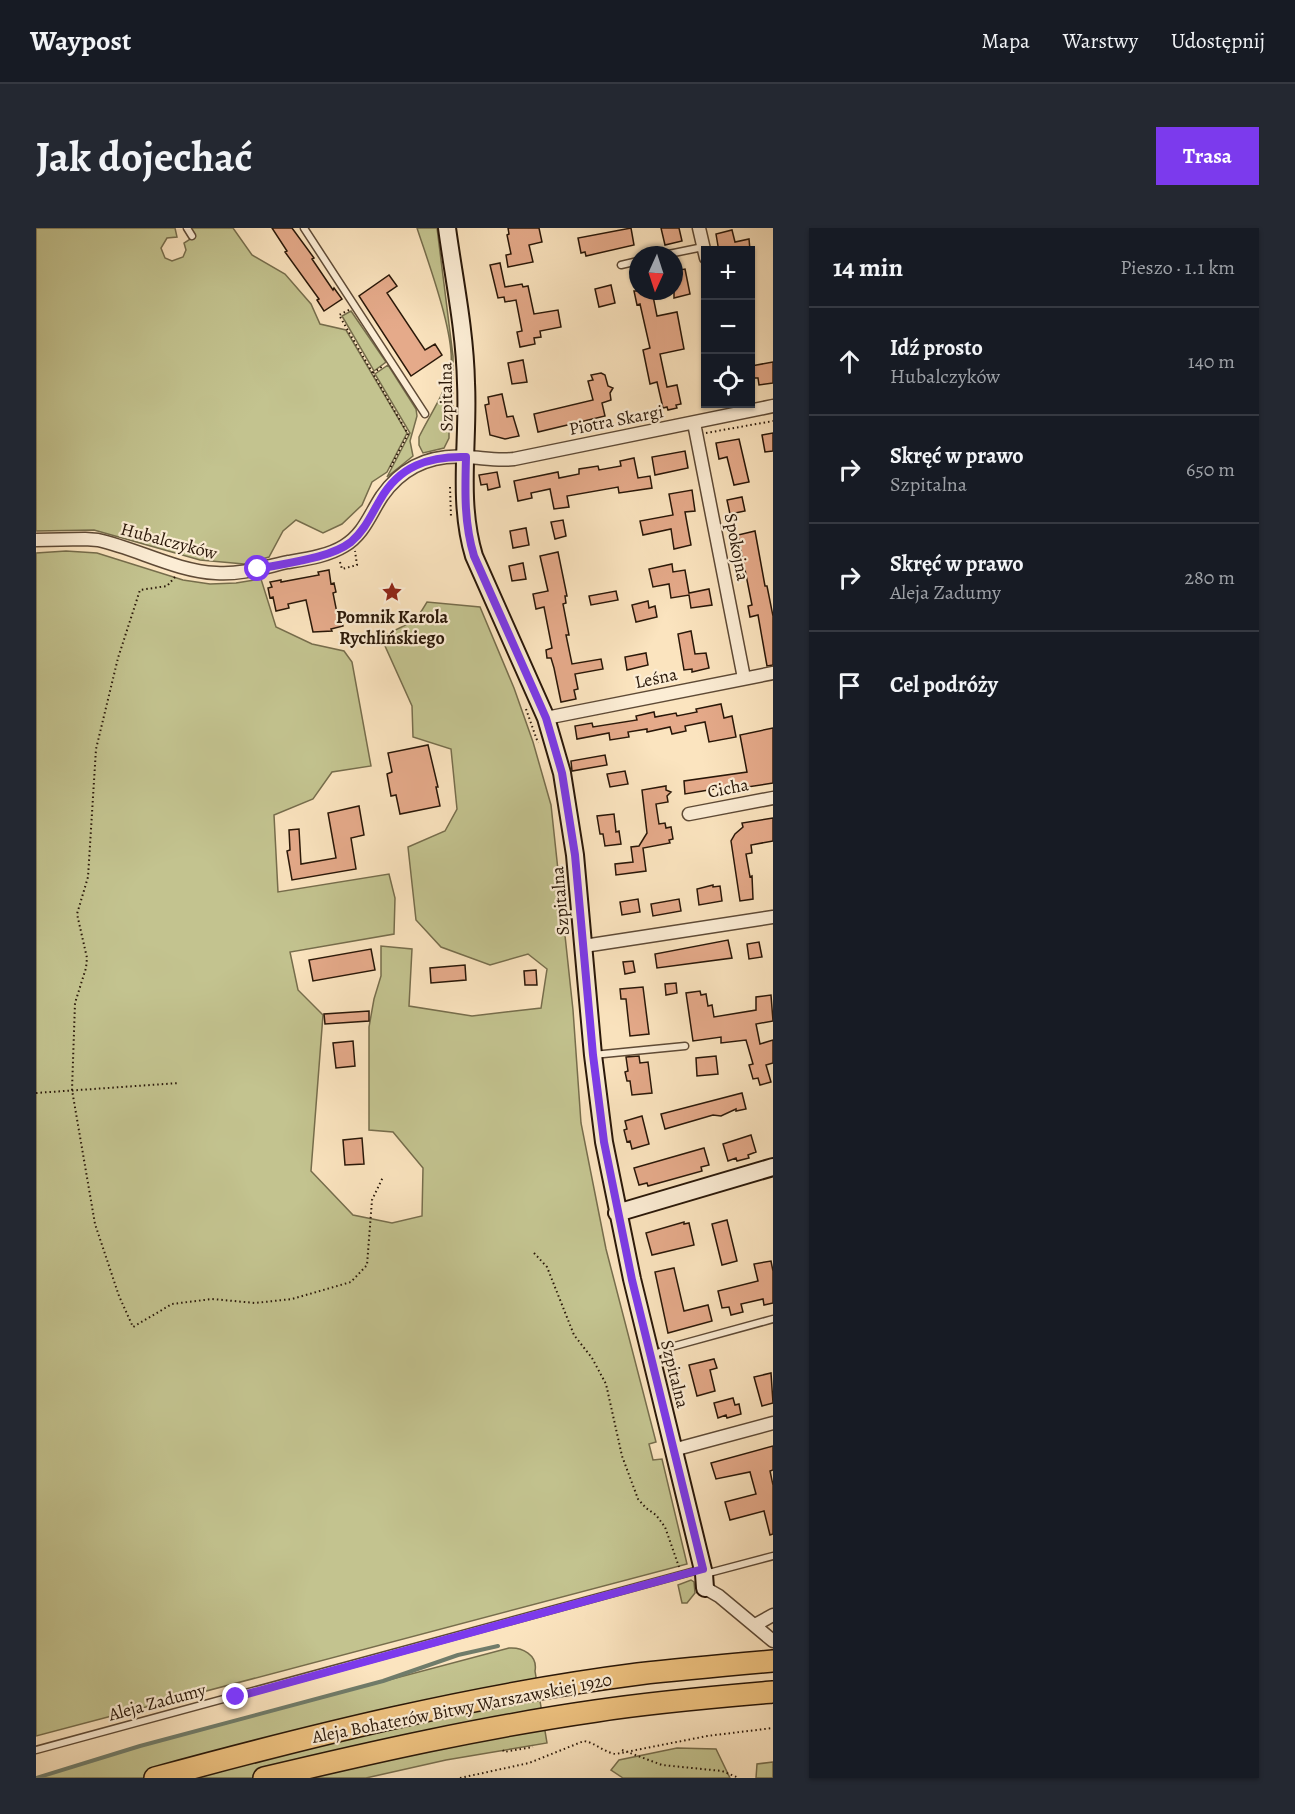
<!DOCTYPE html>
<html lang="pl">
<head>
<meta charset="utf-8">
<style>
	:root { --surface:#171b24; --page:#242831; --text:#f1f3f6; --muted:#9ea1a6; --line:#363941; --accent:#7c3aed }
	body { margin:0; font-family:Alegreya,serif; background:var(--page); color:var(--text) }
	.controls { position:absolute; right:18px; top:18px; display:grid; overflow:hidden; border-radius:0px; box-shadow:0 2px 4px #0004 }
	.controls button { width:54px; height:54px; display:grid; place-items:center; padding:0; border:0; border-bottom:2px solid var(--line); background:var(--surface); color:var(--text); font:30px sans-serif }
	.compass { position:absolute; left:593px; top:18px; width:54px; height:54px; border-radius:50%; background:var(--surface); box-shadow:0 2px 4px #0004; rotate:183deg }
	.stop { position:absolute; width:18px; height:18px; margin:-14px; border:4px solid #7c3aed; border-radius:50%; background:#fff }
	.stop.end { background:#7c3aed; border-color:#fff; box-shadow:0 2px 6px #0008 }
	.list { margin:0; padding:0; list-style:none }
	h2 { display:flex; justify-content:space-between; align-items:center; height:78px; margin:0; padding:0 24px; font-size:26px }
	h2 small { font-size:20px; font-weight:400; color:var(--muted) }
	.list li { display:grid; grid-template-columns:39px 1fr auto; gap:18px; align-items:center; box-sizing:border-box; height:108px; padding:0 24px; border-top:2px solid var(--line) }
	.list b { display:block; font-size:22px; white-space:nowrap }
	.list p { margin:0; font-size:20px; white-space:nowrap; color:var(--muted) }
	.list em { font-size:20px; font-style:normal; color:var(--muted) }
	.icon { flex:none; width:33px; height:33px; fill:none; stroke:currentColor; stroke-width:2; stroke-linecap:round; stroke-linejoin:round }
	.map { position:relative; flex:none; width:737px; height:1550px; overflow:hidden; border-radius:0px }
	header { display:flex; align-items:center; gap:36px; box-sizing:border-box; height:84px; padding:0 30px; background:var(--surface); border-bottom:2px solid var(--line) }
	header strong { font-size:28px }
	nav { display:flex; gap:33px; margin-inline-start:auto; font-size:21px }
	.intro { display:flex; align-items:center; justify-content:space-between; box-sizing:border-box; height:144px; padding:0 36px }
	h1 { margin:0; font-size:42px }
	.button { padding:15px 27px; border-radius:0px; background:var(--accent); color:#fff; font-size:21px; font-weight:700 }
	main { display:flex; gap:36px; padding:0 36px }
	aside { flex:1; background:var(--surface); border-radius:0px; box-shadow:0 2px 4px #0004 }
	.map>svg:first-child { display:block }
	.green { fill:#c3c38f; stroke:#766d4c; stroke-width:1.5 }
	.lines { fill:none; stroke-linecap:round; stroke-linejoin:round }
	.stream { stroke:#707c6a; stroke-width:4 }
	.building { fill:#e5aa8a; stroke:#291708; stroke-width:1.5 }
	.lane-casing { stroke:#5e4a36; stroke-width:9 }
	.street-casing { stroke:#5e4a36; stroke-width:15 }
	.secondary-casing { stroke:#291708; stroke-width:20 }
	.highway-casing { stroke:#291708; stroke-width:24 }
	.path { stroke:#291708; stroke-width:2; stroke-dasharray:1.5 3; stroke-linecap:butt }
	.lane { stroke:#fcedd5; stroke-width:6 }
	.street { stroke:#fcedd5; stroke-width:12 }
	.secondary { stroke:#fcedd5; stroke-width:16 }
	.highway { stroke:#eec280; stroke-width:21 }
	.route { stroke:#7c3aed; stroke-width:8 }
	.labels { text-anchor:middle; stroke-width:4.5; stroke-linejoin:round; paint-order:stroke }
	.street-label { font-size:18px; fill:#291708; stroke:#fcedd5 }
	.poi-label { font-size:18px; font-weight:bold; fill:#291708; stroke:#fcedd5 }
</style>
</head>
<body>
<header>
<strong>Waypost</strong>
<nav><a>Mapa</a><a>Warstwy</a><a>Udostępnij</a></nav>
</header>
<div class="intro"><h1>Jak dojechać</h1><a class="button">Trasa</a></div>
<main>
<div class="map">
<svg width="737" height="1550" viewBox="0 0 737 1550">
	<rect width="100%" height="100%" fill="#fbe4bf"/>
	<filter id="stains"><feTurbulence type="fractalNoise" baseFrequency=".00333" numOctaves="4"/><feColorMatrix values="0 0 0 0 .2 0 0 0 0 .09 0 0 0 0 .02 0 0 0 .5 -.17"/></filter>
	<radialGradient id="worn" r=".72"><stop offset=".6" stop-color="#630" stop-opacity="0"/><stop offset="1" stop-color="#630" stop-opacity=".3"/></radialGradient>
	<path class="green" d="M0,0H139L141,9L131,10L125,20L129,30L136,33L147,29L150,22L148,15L159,8L155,0H197L216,27L249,46L275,76L284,96L310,102L371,205L351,244L336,254L326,277L306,296L287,305L260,292L247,303L233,329L208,336L164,332L58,302L0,303Z
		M381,0H401L417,128V203H413V210L408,220L387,225L383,217V209C393,188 409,166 414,143C422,113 391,31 381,0Z
		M315,83L350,134L338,143L306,88Z
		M352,137L380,181L381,188L374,213L377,228L351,249L374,205L339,146Z
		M30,323L61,325L147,352L174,356L200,355L225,351L240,399L276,416L308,423L316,434L335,538L296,544L277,571L238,587L242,664L353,646L359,670L358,706L254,724L262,762L287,787L275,943L317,987L356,995L386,988L387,940L357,904L333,902V799L338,771L345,748V718L376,721L373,778L436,788L505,780L511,741L492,726L454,737L405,719L380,692L372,619L409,603L421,581L415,521L377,509L376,478L345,409L380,392L391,374L444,379L478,460L497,514L515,577L537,782L545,895L570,1021L620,1214L613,1216L617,1232L626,1231L651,1336L0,1508V325Z
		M655,1352L658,1354L659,1365L651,1375H646L642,1357Z
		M473,1420C486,1419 502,1427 499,1443L511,1515L410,1532L330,1550H0L104,1518Z
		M641,1520L680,1521L694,1550H587L575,1542L583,1532Z
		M737,1534V1550H720L721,1536Z"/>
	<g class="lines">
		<path class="stream" d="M0,1550L104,1518L347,1453L422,1427L462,1418"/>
	</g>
	<path class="building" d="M236,0H256L278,30L276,31L297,62L298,60L306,71L288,83L281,72L283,71L249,24L251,23Z
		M472,0H503L506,14L493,17L497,34L472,39L470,27L475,26L471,7L473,6Z
		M595,0L598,17L550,28L549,24L545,25L542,10Z
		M625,0H643L646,13L629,17Z
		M696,2L699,14L713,11L714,22H681L682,18L680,6Z
		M464,35L469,59L486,56L487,59L492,58L498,86L522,82L525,99L504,103L505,109L498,110L499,116L484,119L481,104L486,103L480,72L469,74L468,69L462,70L454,37Z
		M649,41L654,66L638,70V51L640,50L638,43Z
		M353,47L361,58L351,65L389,122L399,116L406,127L375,148L323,68Z
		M575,57L579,75L563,79L559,61Z
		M598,63H616L621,88L641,84L648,121L624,126L631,159L641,157L645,176L640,177L641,180L632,182L631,179L627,180L621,154L614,156L607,122L614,120L604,76L601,77Z
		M487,132L491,154L476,156L472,135Z
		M737,134V155L723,157L722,150H717L715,138Z
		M565,145L569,147L572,158L577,160L574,165L575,172L566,175L569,188L502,204L498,186L557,172L552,153L557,152L555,147Z
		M466,166L471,189L477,188L483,208L469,211L454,207L449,177L453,176L452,169Z
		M737,205V223L729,224L726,207Z
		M703,211L713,254L698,257L691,229L683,231L680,215Z
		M649,223L652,240L619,247L616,229Z
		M598,230L602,250L614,248L616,260L583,265L582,259L531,268L533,279L518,281L514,261L495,265L496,270L482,273L478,253L522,244L523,250L543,246V241L562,238L563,242L585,238L584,233Z
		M461,244L464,259L452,262L451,256L445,257L443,247Z
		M656,262L659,283L649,284L655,317L638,321L635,301L607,307L604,293L637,287L633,266Z
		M706,269L709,283L694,286L691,272Z
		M527,292L530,308L519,311L515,294Z
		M490,300L493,317L477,320L474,303Z
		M719,303L729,358H731L737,388V437L731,438L722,387L714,389L712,378L716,377L702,307Z
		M522,324L531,368H529L530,375L527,376L533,407H530L536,436L565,431L567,441L539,446L542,461L538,462L540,471L525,474L518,440L515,430H511L510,422L516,420L508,379L500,381L497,366L512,363L504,328Z
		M487,335L490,351L476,353L473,338Z
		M636,336L637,344L649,342L653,365L673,361L676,377L655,380L653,367L635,370L633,356L617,359L613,341Z
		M293,342L295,356L298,355L300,364L297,365L302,390L305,389L307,398L295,401L296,403L277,404L270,372L252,376L253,380L240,383L237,369L234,370L232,360L236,359L234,354L245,352V354L283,347L282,344Z
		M580,363L582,372L555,377L553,368Z
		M612,373L613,380L619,378L621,389L600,394L596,377Z
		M655,403L659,426L670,425L673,440L656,444V441L648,442L642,406Z
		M610,425L612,437L591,442L589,429Z
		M685,476L688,490L696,488L700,509L673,514L669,494L649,498L650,503L636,506L634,499L611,504V501L592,504L593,509L574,512L573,505L541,511L539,498L556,495L557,499L601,492L600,488L618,484L619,489L640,485L641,488L661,484L660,481Z
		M737,500V555L685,563V560L649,566L648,553L711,544L704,507Z
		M392,517L402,559H400L404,578L364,586L360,567L355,568L351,546L356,544L352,525Z
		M569,527L571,537L536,543L535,533Z
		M589,543L592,556L574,559L571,546Z
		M630,558V562L635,564L631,568L632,574L620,576L623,596L629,595L630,600L635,599L637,611L633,612L634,615L607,620L610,643L580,647L579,636L597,634L595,619L603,618L611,605L606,562Z
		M323,578L328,607L315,610L320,641L256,652L251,623L254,622L253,602L263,601L265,636L300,630L292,585Z
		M578,586L580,604L583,603L585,616L569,618L567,606H564L561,588Z
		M737,590V613L715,617L716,625L710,626L714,649L716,648L717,671L704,673L695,613L699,606L707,599L706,595Z
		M677,657V659L684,658L686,673L663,677L661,661Z
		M602,671L604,684L586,687L584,674Z
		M643,671L645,683L617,688L615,676Z
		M692,712L696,730L621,740L619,726Z
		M723,714L726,729L713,731L711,716Z
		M335,721L339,742L277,753L273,732Z
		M597,733L599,744L589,746L587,734Z
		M429,737L430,752L395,755L394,740Z
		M500,742L501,757H489L488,743Z
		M640,755L641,765L630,767L629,756Z
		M607,759L613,806L594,808L590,771H585L584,761Z
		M664,763L665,767L670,766L672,778L676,777L678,789L720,782V769L735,767L737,793L720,796L724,816L737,812V835L730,837L735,854L724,857L722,850L717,851L713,837L717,836L710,812L685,815V809L657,813L650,765Z
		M333,783V793L289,796L288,786Z
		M317,813L319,838L300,840L297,815Z
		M603,828L604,835L612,834L616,865L596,867L594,853H591L589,844L592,843L590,829Z
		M680,828L682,846L661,848L660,830Z
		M706,865L710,881L700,883V881L685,888L677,887L629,901L625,886Z
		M606,888L613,916L596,921L594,913L591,914L588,902L591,901L589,893Z
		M715,907L720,924L712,927L713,930L701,933L700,930L692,933L687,916Z
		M326,910L328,936L309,937L307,912Z
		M668,920L673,937L665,939L666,943L612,958L611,955L603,957L598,940Z
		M691,992L701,1033L686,1037L676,996Z
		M648,994V996L653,995L658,1017L616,1027L610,1005Z
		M735,1033L737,1043V1075L728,1077L727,1071L705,1076L707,1084L695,1087L693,1079L686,1080L682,1063L722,1053L718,1036Z
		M638,1040L648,1083L672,1077L676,1093L632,1105L619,1044Z
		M678,1131L681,1140L674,1142L679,1163L661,1168L653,1137Z
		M735,1145L737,1175L726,1178L718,1149Z
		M697,1170L699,1177L703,1176L705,1186L691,1190L690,1187L682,1190L678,1175Z
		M737,1218V1242L734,1243L737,1257V1306L734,1307L728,1283L694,1292L689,1274L720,1266L714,1244L680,1251L675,1235Z"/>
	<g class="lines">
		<g class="lane-casing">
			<path id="lane" d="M151,0L156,8
				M268,0L389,186
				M628,27L667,19
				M585,37L602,33
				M557,827L649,818
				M615,1128L635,1119L737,1091
				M669,1346L737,1328
				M0,1522L666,1341"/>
		</g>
		<g class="street-casing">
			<path id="street" d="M663,0L670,30
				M658,195L708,450
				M0,312L49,311L62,312C102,321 140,343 180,345C204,347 229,339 252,334C270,331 292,328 308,318C328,306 334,286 346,268C367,238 397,226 432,229C448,230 462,233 478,231L737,178
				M510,490L737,445
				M653,586L737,570
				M548,718L737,689
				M637,1222L737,1195
				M669,1360L683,1368L737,1413
				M719,1397L737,1387"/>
		</g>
		<g class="secondary-casing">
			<path id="secondary" d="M411,0C418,51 429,103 430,155C433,212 421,272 438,328L510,490L526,545L539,627L557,827L568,914L596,1051L668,1346L669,1360
				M581,985L737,939"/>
		</g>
		<g class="highway-casing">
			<path id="highway" d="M119,1550C277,1507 438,1467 602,1446C647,1441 692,1437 737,1433
				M228,1550C337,1524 448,1499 560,1483C618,1474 678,1469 737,1464"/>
		</g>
		<path class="path" d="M313,82L303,87L372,206L354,240
			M337,145L347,138
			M670,205L737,193
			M414,259L415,289
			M304,334L306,341L321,337L319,323
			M139,349L131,358L104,362L82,430L60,521L52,649L41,686L51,730L50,740L39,775L36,862L59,996L83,1068L97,1099L136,1076L176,1071L219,1075L256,1071L315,1054L331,1037L336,972L347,949
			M490,481L502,515
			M0,865L143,855
			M498,1025L511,1039L538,1107L556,1130L570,1156L586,1228L602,1271L610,1280L620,1287L629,1299L643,1339
			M467,1522L468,1524L497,1519
			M586,1522L626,1537L686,1543L703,1550
			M424,1550L493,1535L548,1513C560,1515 569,1525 580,1526L671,1508L737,1500"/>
		<use href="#lane" class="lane"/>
		<use href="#street" class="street"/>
		<use href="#secondary" class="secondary"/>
		<use href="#highway" class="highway"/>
	</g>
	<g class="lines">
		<path class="route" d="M200,1469L667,1341L596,1052L568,914L557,827L539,627L526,545L510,490L499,465L438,328C428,295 429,263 430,229C393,228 363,238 344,272C335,287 329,302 315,314C293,331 249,335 222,341"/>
	</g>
	<defs>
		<g id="sight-bare" transform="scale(1.62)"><path d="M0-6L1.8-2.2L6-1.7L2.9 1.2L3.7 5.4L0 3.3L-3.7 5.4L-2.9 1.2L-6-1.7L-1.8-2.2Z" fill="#8f2418" stroke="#fcedd5" stroke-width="2.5" paint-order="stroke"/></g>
	</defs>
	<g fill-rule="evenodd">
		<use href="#sight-bare" x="356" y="364"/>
	</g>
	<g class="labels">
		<g class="street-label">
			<text transform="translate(410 169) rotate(-91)" y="6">Szpitalna</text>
			<text transform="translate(580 192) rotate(-11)" y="6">Piotra Skargi</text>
			<text transform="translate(133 313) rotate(15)" y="6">Hubalczyków</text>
			<text transform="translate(701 319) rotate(79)" y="6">Spokojna</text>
			<text transform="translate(620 450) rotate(-12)" y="6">Leśna</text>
			<text transform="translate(692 560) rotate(-11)" y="6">Cicha</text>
			<text transform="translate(524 673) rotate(-95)" y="6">Szpitalna</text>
			<text transform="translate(639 1146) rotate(76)" y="6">Szpitalna</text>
			<text transform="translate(121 1474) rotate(-15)" y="6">Aleja Zadumy</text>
			<text transform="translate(426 1480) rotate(-11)" y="6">Aleja Bohaterów Bitwy Warszawskiej 1920</text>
		</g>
		<g class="poi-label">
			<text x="356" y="395">Pomnik Karola<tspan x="356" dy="21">Rychlińskiego</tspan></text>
		</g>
	</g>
	<rect width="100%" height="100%" filter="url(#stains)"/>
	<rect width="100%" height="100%" fill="url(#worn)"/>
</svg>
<div class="controls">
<button>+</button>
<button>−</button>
<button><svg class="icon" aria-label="locate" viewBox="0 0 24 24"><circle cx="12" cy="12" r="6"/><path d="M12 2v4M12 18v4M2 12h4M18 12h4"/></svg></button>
</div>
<svg class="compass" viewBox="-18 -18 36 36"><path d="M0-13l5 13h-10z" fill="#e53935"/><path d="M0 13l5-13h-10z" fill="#9ea1a6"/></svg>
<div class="stop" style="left:222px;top:341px"></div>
<div class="stop end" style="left:200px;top:1469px"></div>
</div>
<aside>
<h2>14 min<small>Pieszo · 1.1 km</small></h2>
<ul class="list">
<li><svg class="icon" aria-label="ahead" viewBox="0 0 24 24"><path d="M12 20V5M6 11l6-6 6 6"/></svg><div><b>Idź prosto</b><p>Hubalczyków</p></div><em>140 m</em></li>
<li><svg class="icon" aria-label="right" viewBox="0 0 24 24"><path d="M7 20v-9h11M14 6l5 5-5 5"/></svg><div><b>Skręć w prawo</b><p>Szpitalna</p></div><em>650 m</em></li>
<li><svg class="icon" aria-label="right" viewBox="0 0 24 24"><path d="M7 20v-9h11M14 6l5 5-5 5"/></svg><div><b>Skręć w prawo</b><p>Aleja Zadumy</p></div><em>280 m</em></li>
<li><svg class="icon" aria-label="arrive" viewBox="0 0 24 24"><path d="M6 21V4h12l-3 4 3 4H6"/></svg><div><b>Cel podróży</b></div></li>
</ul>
</aside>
</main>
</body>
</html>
